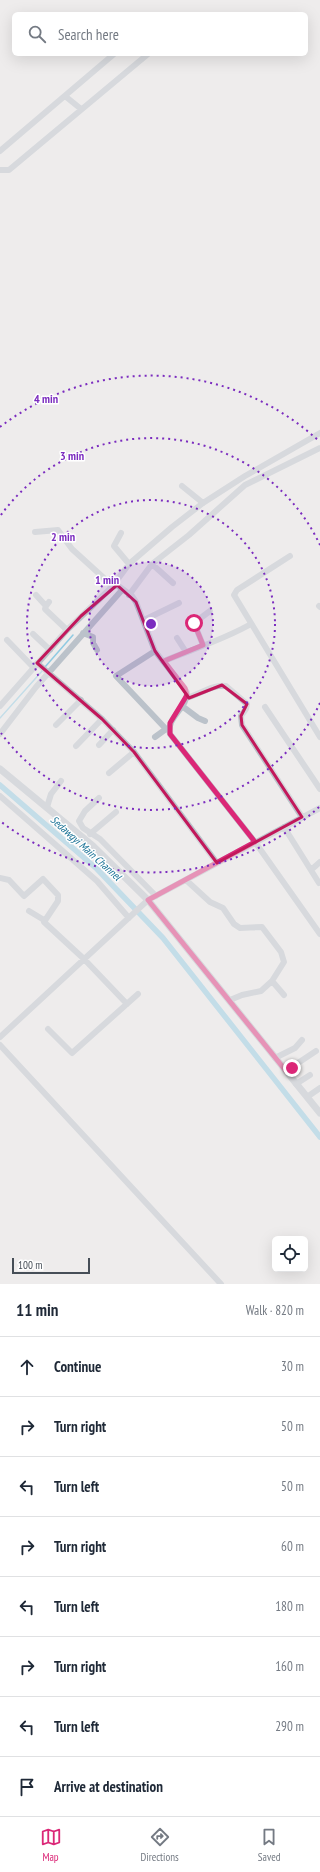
<!DOCTYPE html>
<html lang="en">
<head>
<meta charset="utf-8">
<style>
	:root { --surface:#fff; --page:#f2f2f3; --text:#1f2937; --muted:#747a83; --line:#e0e1e3; --accent:#db2777 }
	body { margin:0; font-family:"PT Sans Narrow",sans-serif; background:var(--page); color:var(--text) }
	.controls { position:absolute; right:12px; bottom:12px; display:grid; overflow:hidden; border-radius:6px; box-shadow:0 4px 16px #0002 }
	.controls button { width:36px; height:36px; display:grid; place-items:center; padding:0; border:0; border-bottom:1px solid var(--line); background:var(--surface); color:var(--text); font:20px sans-serif }
	.scale { position:absolute; left:12px; bottom:10px; width:78px; box-sizing:border-box; padding-left:4px; border:2px solid #464e57; border-top:0; font-size:11px; line-height:14px; white-space:nowrap; color:#464e57; -webkit-text-stroke:3px #fff; paint-order:stroke }
	.stop { position:absolute; width:12px; height:12px; margin:-9px; border:3px solid #db2777; border-radius:50%; background:#fff }
	.stop.end { background:#db2777; border-color:#fff; box-shadow:0 1px 4px #0008 }
	.list { margin:0; padding:0; list-style:none }
	h2 { display:flex; justify-content:space-between; align-items:center; height:52px; margin:0; padding:0 16px; font-size:17px }
	h2 small { font-size:13px; font-weight:400; color:var(--muted) }
	.list li { display:grid; grid-template-columns:26px 1fr auto; gap:12px; align-items:center; box-sizing:border-box; height:60px; padding:0 16px; border-top:1px solid var(--line) }
	.list b { display:block; font-size:15px; white-space:nowrap }
	.list em { font-size:13px; font-style:normal; color:var(--muted) }
	.icon { flex:none; width:22px; height:22px; fill:none; stroke:currentColor; stroke-width:2; stroke-linecap:round; stroke-linejoin:round }
	.map { position:relative; flex:none; width:320px; height:1284px; overflow:hidden }
	.search { position:absolute; background:var(--surface); box-shadow:0 4px 16px #0002; left:12px; right:12px; top:12px; height:44px; display:flex; align-items:center; gap:10px; box-sizing:border-box; padding:0 14px; border-radius:6px; color:var(--muted); font-size:15px }
	.sheet { height:532px; background:var(--surface) }
	nav { display:flex; justify-content:space-around; align-items:center; box-sizing:border-box; height:56px; border-top:1px solid var(--line); background:var(--surface); font-size:11px; color:var(--muted) }
	nav a { display:grid; justify-items:center; gap:2px }
	nav .on { color:var(--accent) }
	.map>svg:first-child { display:block }
	.lines { fill:none; stroke-linecap:round; stroke-linejoin:round }
	.stream { stroke:#8fcae2; stroke-width:1.5 }
	.canal { stroke:#8fcae2; stroke-width:5.5 }
	.minor { stroke:#bbc2ca; stroke-width:6 }
	.tertiary { stroke:#bbc2ca; stroke-width:7 }
	.route { stroke:#db2777; stroke-width:5 }
	.marked { fill:none; stroke:#c2185b; stroke-width:3; stroke-linejoin:round }
	.ring { fill:none; stroke:#7b2cbf; stroke-width:2; stroke-dasharray:2 4 }
	.labels { text-anchor:middle; stroke-width:3; stroke-linejoin:round; paint-order:stroke }
	.water-label { font-size:11px; font-style:italic; fill:#1a7296; stroke:#fff }
	.centre { fill:#7b2cbf; stroke:#fff; stroke-width:2 }
	.ring-label { font-size:12px; text-anchor:middle; font-weight:bold; fill:#7b2cbf; stroke:#fff; stroke-width:3; stroke-linejoin:round; paint-order:stroke }
</style>
</head>
<body>
<div class="map">
<svg width="320" height="1284" viewBox="0 0 320 1284">
	<rect width="100%" height="100%" fill="#eeecec"/>
	<g class="lines">
		<path class="stream" d="M45,667L73,635
			M0,718L43,670"/>
		<path class="canal" d="M0,785L97,869L163,938L320,1137"/>
		<path class="minor" d="M65,96L81,109
			M0,151L114,54
			M0,170H9L148,54
			M182,486L203,503
			M35,532L58,530L72,549L105,579L112,587L117,585L132,596L136,602L155,651L187,692C188,708 166,717 170,734L255,842L320,934
			M121,533L114,546L129,564
			M290,556L237,590L234,595L320,737
			M152,564L173,583
			M36,595L46,606
			M129,595L152,564L189,535L245,485L320,448
			M49,602L46,606L45,609L67,630
			M319,606L320,607
			M144,620L179,603
			M83,633L93,637V643L97,650
			M33,634L50,650
			M177,638L186,652
			M7,640L33,667
			M203,645L194,623L210,611
			M155,651L116,676L166,729L169,730
			M164,661C193,649 223,640 251,624
			M37,663L102,719L134,752L217,863
			M186,698C199,695 212,684 226,686L247,704L246,709L241,716L242,725L302,817
			M0,706L67,630L112,587L129,564L172,527L203,503L245,476L320,433
			M182,706L198,718L205,721
			M265,707L320,789
			M56,725L81,700
			M0,734L36,687L122,590
			M155,737L166,729
			M99,745L113,730
			M76,746L102,719
			M109,773L134,752
			M0,796L97,881L129,918
			M99,798L85,811L79,821L83,828L100,839L156,896
			M47,807L51,794L61,781
			M284,827L319,883
			M90,834L116,812
			M311,870L320,862
			M0,878L9,880L24,896L43,879L58,895V901L44,922L84,959L127,1004
			M186,880L210,902L223,908L234,924L240,928L262,927L281,952L284,962L272,981L261,991L242,995L230,1000
			M29,911L44,920
			M272,981L284,995
			M48,1029L72,1053L138,994
			M0,1037L148,900L320,808
			M0,1045L221,1284
			M275,1058L295,1048L302,1040
			M286,1071L316,1051
			M296,1084L310,1075
			M307,1097L320,1088"/>
		<path class="tertiary" d="M0,769L93,846L148,900L320,1113"/>
	</g>
	<g class="lines">
		<path class="route" d="M194,623L203,645L164,661L185,688L187,695L170,723V734L255,842L148,900L286,1071L292,1068"/>
	</g>
	<path d="M0 0H320V1284H0ZM117,585L136,602L155,651L189,698L222,685L247,704L241,716L242,725L302,817L217,863L134,752L102,719L37,663L81,616Z" fill="#eeecec" fill-opacity=".55" fill-rule="evenodd"/>
	<path class="marked" d="M117,585L136,602L155,651L189,698L222,685L247,704L241,716L242,725L302,817L217,863L134,752L102,719L37,663L81,616Z"/>
	<circle cx="151" cy="624" r="62" fill="#7b2cbf" fill-opacity=".12"/>
	<g class="ring">
		<circle cx="151" cy="624" r="62"/>
		<circle cx="151" cy="624" r="124"/>
		<path d="M320 703A186 186 0 0 1 1 733M1 515A186 186 0 0 1 320 545"/>
		<path d="M319 807A248 248 0 0 1 0 821M0 427A248 248 0 0 1 319 441"/>
	</g>
	<g class="labels">
		<g class="water-label">
			<text transform="translate(86 848) rotate(42)" y="4">Sedawgyi Main Channel</text>
		</g>
	</g>
	<circle cx="151" cy="624" r="6" class="centre"/>
	<g class="ring-label">
		<text x="46" y="403">4 min</text>
		<text x="72" y="460">3 min</text>
		<text x="63" y="541">2 min</text>
		<text x="107" y="584">1 min</text>
	</g>
</svg>
<div class="controls">
<button><svg class="icon" aria-label="locate" viewBox="0 0 24 24"><circle cx="12" cy="12" r="6"/><path d="M12 2v4M12 18v4M2 12h4M18 12h4"/></svg></button>
</div>
<div class="scale">100 m</div>
<div class="stop" style="left:194px;top:623px"></div>
<div class="stop end" style="left:292px;top:1068px"></div>
<div class="search"><svg class="icon" aria-label="search" viewBox="0 0 24 24"><circle cx="10" cy="10" r="6"/><path d="M15 15l6 6"/></svg>Search here</div>
</div>
<section class="sheet">
<h2>11 min<small>Walk · 820 m</small></h2>
<ul class="list">
<li><svg class="icon" aria-label="ahead" viewBox="0 0 24 24"><path d="M12 20V5M6 11l6-6 6 6"/></svg><div><b>Continue</b></div><em>30 m</em></li>
<li><svg class="icon" aria-label="right" viewBox="0 0 24 24"><path d="M7 20v-9h11M14 6l5 5-5 5"/></svg><div><b>Turn right</b></div><em>50 m</em></li>
<li><svg class="icon" aria-label="left" viewBox="0 0 24 24"><path d="M17 20v-9H6M10 6l-5 5 5 5"/></svg><div><b>Turn left</b></div><em>50 m</em></li>
<li><svg class="icon" aria-label="right" viewBox="0 0 24 24"><path d="M7 20v-9h11M14 6l5 5-5 5"/></svg><div><b>Turn right</b></div><em>60 m</em></li>
<li><svg class="icon" aria-label="left" viewBox="0 0 24 24"><path d="M17 20v-9H6M10 6l-5 5 5 5"/></svg><div><b>Turn left</b></div><em>180 m</em></li>
<li><svg class="icon" aria-label="right" viewBox="0 0 24 24"><path d="M7 20v-9h11M14 6l5 5-5 5"/></svg><div><b>Turn right</b></div><em>160 m</em></li>
<li><svg class="icon" aria-label="left" viewBox="0 0 24 24"><path d="M17 20v-9H6M10 6l-5 5 5 5"/></svg><div><b>Turn left</b></div><em>290 m</em></li>
<li><svg class="icon" aria-label="arrive" viewBox="0 0 24 24"><path d="M6 21V4h12l-3 4 3 4H6"/></svg><div><b>Arrive at destination</b></div></li>
</ul>
</section>
<nav>
<a class="on"><svg class="icon" aria-label="map" viewBox="0 0 24 24"><path d="M3 6l6-2 6 2 6-2v14l-6 2-6-2-6 2zM9 4v14M15 6v14"/></svg>Map</a>
<a><svg class="icon" aria-label="directions" viewBox="0 0 24 24"><path d="M12 3l9 9-9 9-9-9zM9 14v-3h6M13 9l2 2-2 2"/></svg>Directions</a>
<a><svg class="icon" aria-label="saved" viewBox="0 0 24 24"><path d="M7 4h10v16l-5-4-5 4z"/></svg>Saved</a>
</nav>
</body>
</html>
